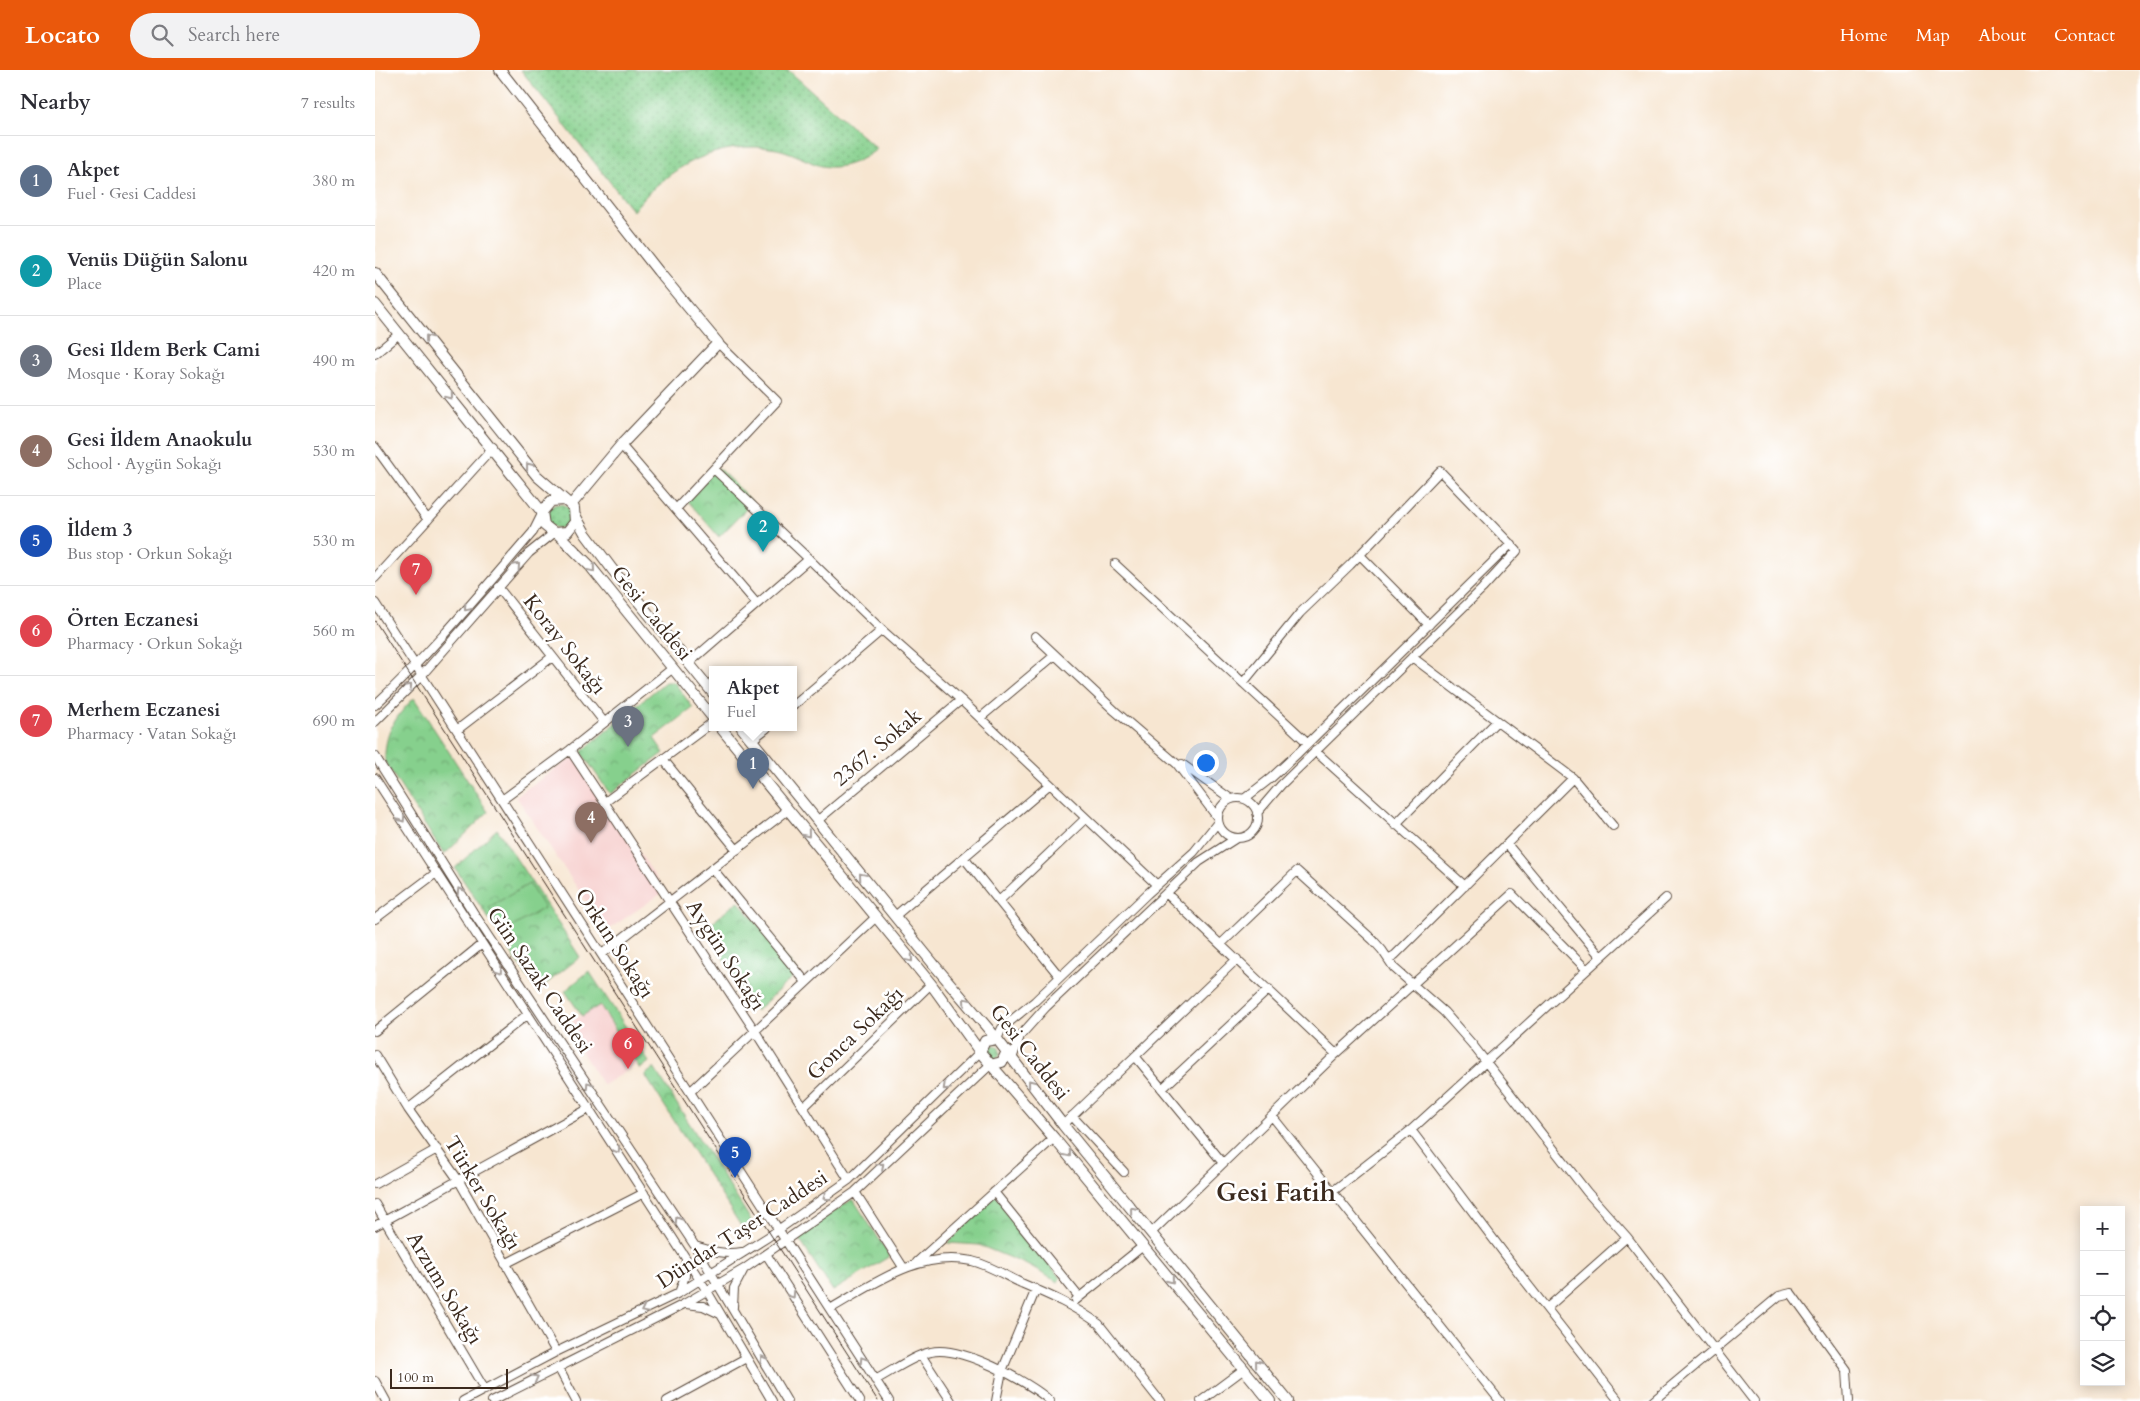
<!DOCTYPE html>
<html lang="en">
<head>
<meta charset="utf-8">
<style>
	:root { --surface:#fff; --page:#f2f2f3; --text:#2b2b33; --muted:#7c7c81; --line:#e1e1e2; --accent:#ea580c }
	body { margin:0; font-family:Cardo,serif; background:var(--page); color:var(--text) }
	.controls { position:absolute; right:15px; bottom:15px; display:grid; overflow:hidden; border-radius:0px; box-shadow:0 2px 12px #0003 }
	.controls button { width:45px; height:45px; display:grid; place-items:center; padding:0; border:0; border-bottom:1px solid var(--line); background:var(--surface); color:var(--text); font:25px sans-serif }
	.scale { position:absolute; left:15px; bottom:12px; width:118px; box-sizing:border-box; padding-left:5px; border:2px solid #3b2a1e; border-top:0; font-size:14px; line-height:18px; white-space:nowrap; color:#3b2a1e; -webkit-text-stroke:4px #fff; paint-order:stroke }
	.you { position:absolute; left:830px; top:692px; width:18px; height:18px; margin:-12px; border:4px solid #fff; border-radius:50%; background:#1a73e8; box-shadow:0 0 0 8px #1a73e833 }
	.badge { display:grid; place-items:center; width:32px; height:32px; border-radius:50%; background:var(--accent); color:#fff; font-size:16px; font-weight:700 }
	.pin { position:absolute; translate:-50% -41px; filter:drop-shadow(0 1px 2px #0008) }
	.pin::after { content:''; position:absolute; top:26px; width:18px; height:15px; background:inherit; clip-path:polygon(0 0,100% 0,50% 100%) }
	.popup { position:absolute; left:334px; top:596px; width:88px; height:65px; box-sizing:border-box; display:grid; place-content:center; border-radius:0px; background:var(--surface); filter:drop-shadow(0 1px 4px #0005); font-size:16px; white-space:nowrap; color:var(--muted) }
	.popup b { font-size:19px; color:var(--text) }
	.popup::after { content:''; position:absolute; left:50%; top:100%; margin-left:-10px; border:10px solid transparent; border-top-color:var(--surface) }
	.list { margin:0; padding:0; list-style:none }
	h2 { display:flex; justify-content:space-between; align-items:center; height:65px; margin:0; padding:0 20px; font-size:21px }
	h2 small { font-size:16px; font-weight:400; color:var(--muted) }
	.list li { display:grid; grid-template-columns:32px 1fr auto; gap:15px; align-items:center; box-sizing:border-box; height:90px; padding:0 20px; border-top:1px solid var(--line) }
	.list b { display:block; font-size:19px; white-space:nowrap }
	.list p { margin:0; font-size:16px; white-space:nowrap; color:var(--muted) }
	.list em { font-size:16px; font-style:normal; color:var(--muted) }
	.icon { flex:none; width:28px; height:28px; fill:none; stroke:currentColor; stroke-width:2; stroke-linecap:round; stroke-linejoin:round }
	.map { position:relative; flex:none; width:1765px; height:1331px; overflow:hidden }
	header { display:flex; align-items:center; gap:30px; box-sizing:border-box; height:70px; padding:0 25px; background:var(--accent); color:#fff }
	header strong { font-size:24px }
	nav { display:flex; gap:28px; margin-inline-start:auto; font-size:18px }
	.search { width:350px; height:45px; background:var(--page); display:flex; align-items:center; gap:12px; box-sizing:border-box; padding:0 18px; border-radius:28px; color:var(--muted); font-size:19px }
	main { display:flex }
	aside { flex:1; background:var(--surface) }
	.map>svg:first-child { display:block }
	.built { fill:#f7d0cf }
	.grass { fill:url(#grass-dots); stroke:#607d56 }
	.park { fill:url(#park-crowns); stroke:#607d56 }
	.pitch { fill:#86d08d; stroke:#607d56 }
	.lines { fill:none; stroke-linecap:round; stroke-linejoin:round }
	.minor-casing { stroke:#574639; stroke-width:10 }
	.major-casing { stroke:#574639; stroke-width:12 }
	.minor { stroke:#fff; stroke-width:8 }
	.major { stroke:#fff; stroke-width:10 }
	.tram { stroke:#3b2a1e; stroke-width:1 }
	.oneway { stroke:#a79f9a }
	.labels { text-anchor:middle; stroke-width:5; stroke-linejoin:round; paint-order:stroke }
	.street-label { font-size:21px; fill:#3b2a1e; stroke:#fff }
	.district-label { font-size:26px; font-weight:bold; fill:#3b2a1e; stroke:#fff }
</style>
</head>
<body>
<header>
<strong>Locato</strong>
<div class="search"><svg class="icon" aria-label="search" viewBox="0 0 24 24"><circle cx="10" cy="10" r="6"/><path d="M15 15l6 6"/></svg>Search here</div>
<nav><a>Home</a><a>Map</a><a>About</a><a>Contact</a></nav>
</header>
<main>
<aside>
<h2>Nearby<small>7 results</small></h2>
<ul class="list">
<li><span class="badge" style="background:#5c6f8a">1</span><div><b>Akpet</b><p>Fuel · Gesi Caddesi</p></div><em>380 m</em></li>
<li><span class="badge" style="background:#0f9aa8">2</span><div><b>Venüs Düğün Salonu</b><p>Place</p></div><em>420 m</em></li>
<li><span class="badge" style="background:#6b7280">3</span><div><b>Gesi Ildem Berk Cami</b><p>Mosque · Koray Sokağı</p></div><em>490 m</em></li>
<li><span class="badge" style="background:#8d6e63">4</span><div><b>Gesi İldem Anaokulu</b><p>School · Aygün Sokağı</p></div><em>530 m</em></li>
<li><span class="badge" style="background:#1a4fb4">5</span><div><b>İldem 3</b><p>Bus stop · Orkun Sokağı</p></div><em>530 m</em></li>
<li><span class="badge" style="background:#e0444e">6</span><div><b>Örten Eczanesi</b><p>Pharmacy · Orkun Sokağı</p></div><em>560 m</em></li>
<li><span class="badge" style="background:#e0444e">7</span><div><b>Merhem Eczanesi</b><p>Pharmacy · Vatan Sokağı</p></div><em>690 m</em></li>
</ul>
</aside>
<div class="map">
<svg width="1765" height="1331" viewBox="0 0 1765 1331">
	<defs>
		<pattern id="grass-dots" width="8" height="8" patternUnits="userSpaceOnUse" patternTransform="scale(1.25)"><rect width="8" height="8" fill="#86d08d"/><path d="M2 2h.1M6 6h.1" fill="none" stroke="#6fa973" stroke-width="1.8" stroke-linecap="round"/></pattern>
		<pattern id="park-crowns" width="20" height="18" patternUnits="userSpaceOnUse" patternTransform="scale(1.25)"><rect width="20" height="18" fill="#86d08d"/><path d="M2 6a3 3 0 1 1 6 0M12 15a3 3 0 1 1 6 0" fill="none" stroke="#6fa973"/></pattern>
	</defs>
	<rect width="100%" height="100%" fill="#fff"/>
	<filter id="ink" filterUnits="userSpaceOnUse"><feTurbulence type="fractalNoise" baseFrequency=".02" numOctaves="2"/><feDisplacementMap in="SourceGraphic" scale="10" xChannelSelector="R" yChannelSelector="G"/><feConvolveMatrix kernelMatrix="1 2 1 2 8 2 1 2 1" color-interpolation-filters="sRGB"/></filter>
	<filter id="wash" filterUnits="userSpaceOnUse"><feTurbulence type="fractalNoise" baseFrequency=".0096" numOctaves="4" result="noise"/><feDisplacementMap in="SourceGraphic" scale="20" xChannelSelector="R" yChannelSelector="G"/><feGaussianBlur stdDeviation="1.12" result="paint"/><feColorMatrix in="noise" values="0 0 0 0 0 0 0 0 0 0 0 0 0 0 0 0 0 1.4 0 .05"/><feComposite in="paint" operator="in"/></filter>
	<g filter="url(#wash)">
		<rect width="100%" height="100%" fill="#f7e6d1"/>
		<path class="built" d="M200,686L290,821L231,861L141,726Z
			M226,933L264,993L228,1015L190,956Z"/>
		<path class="grass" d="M146,0H413L502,79C484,93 460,103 438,93C426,88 416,82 402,79C345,69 292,96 258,141Z
			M172 446a12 12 0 1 1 24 0a12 12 0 1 1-24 0Z
			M611 982a7 7 0 1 1 14 0a7 7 0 1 1-14 0Z"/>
		<path class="park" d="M342,397L378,432L344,467L312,430Z
			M290,612H299L318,638L279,668L289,683L235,724L206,682Z
			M39,628L113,742L69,785L10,692C9,664 19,648 39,628Z
			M122,759L205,887L162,921L80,798Z
			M363,831L423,902L381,941L330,859Z
			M214,901L274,992L265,999L225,935L207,946L190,921Z
			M279,998L381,1158L371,1164L270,1005Z
			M620,1124L685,1208L683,1212L650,1194L604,1175L573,1173Z
			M478,1129L515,1186L458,1221L422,1166Z"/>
		<path class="pitch" d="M154,814L169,838L129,862L114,837Z"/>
	</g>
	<g filter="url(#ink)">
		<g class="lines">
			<g class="minor-casing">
				<path id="minor" d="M0,284L24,264
					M246,375L382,534
					M0,377L53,450
					M339,399L434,489
					M301,439L402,331L343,273
					M985,485L1054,555
					M740,494L933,673
					M0,508L118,378
					M123,517L229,652
					M0,533L514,1331
					M660,566L740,641L802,694L842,747
					M1037,587L1198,708L1238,756
					M314,593L434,489L507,560
					M868,613L925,543L975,495L1065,401L1142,481L1107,519L906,715L882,743
					M0,635C57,582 107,521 158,462L166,446
					M418,636L507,560L586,630L782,815
					M605,648L680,585
					M0,652L47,605L154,483L179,463
					M82,660L177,587
					M377,670L392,658
					M195,680L380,961L474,1110
					M940,681L1090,816
					M0,686L98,842L320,1176L412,1331
					M288,689L362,780
					M807,694L856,729
					M0,708L332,1221L397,1331
					M843 748a20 20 0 1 1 40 0a20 20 0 1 1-40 0Z
					M869,729L896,708L923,683L1136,474
					M127,730L195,680L298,598
					M230,732L338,652
					M442,751L586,630
					M1020,755L1122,651
					M1132,774L1225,886
					M589,788L685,907
					M337,798L431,912
					M791,823L961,984
					M624,831L711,748
					M520,846L675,714
					M0,849L61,803
					M846,874L922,801L998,870L1007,880L1019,898L1069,942L1097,974L1212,1122L1252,1167L1379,1331
					M227,884L413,740
					M1013,889L1020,885L1198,708
					M0,961L107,874
					M622,969L627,958L660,931L772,824L819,782L843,752
					M0,985L33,1039L84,1111L181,1282
					M760,986L848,1093
					M637,989L645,966L671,937L824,792L860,769
					M787,1019L894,919
					M316,1021L501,847
					M429,1037L556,914
					M33,1039L153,944
					M697,1046L749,1102
					M897,1046L1125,1331
					M688,1055L862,889
					M1036,1060L1150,1211L1244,1331
					M0,1114L62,1079
					M480,1122L528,1197
					M619,1122L704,1227
					M957,1122L1036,1060L1291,828
					M0,1134L110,1320
					M0,1156L215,1038
					M776,1163L961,984L1137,824L1211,899
					M320,1176C336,1181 350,1185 367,1182
					M391,1184L485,1331
					M542,1192L679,1068
					M130,1194L269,1123
					M304,1223L310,1206L311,1189
					M701,1230L768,1176
					M311,1234L328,1236L345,1244
					M358,1237L359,1218L368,1201
					M1172,1238L1252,1167
					M455,1239C499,1214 543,1180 597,1191C614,1195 631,1206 646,1213C674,1225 700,1236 724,1254L785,1331
					M546,1285L576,1331
					M183,1297L201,1331
					M500,1310C518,1301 537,1286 556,1282C584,1275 654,1311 675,1331
					M0,1311L11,1331
					M88,1331L181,1282L304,1223L393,1167L474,1110L605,982
					M117,1331L309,1234L369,1199L480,1122L615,995
					M292,1331L371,1288
					M621,1331L627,1301L661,1219
					M826,1331L869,1299
					M1278,1331L1404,1226L1416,1223L1472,1300L1474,1331"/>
			</g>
			<g class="major-casing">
				<path id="major" d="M125,0L283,201L343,273L246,375L196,435
					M0,203L162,406L199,438L200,452L192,462L179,463L169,455L167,442L176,431L189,430
					M0,234L167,442
					M201,447L210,463L237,499L338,623
					M183,464L215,496L338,648
					M346,658L556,914L605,982L679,1068L895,1331
					M367,658L561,897L622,969L688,1055L913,1331
					M605,982L610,971L622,969
					M615,995L627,992L632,981"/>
			</g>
			<use href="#minor" class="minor"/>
			<use href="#major" class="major"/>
			<path class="tram" d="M0,551L503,1331"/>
		</g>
		<defs><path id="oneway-chevron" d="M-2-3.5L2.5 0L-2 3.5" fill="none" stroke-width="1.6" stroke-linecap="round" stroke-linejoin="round" transform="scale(1.25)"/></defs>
		<g class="oneway">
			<use href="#oneway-chevron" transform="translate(53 268) rotate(-128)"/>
			<use href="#oneway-chevron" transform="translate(75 326) rotate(51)"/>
			<use href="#oneway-chevron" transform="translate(154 396) rotate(-128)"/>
			<use href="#oneway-chevron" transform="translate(142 496) rotate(-49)"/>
			<use href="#oneway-chevron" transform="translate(217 499) rotate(50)"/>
			<use href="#oneway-chevron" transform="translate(92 538) rotate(131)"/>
			<use href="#oneway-chevron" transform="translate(34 617) rotate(-45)"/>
			<use href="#oneway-chevron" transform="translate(27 749) rotate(57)"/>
			<use href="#oneway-chevron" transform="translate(432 764) rotate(51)"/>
			<use href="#oneway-chevron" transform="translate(487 806) rotate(-130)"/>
			<use href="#oneway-chevron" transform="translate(85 821) rotate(-122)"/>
			<use href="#oneway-chevron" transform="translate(535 889) rotate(50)"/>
			<use href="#oneway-chevron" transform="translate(124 900) rotate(56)"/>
			<use href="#oneway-chevron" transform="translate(591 931) rotate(-131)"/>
			<use href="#oneway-chevron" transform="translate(656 1013) rotate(-128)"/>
			<use href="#oneway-chevron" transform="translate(214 1015) rotate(-124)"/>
			<use href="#oneway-chevron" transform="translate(571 1017) rotate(136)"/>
			<use href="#oneway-chevron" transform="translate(242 1080) rotate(57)"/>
			<use href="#oneway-chevron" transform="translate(693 1084) rotate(50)"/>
			<use href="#oneway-chevron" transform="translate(506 1096) rotate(-43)"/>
			<use href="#oneway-chevron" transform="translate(451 1127) rotate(145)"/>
			<use href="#oneway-chevron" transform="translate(758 1140) rotate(-129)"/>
			<use href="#oneway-chevron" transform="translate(303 1150) rotate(-123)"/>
			<use href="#oneway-chevron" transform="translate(796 1210) rotate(51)"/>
			<use href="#oneway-chevron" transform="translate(417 1225) rotate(57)"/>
			<use href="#oneway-chevron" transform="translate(269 1240) rotate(154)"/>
			<use href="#oneway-chevron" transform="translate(388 1289) rotate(-120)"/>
			<use href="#oneway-chevron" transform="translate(488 1290) rotate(-122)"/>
			<use href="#oneway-chevron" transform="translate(883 1293) rotate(-129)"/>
			<use href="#oneway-chevron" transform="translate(160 1308) rotate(-28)"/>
		</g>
	</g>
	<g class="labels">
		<g class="street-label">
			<text transform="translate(277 543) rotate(51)" y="7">Gesi Caddesi</text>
			<text transform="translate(190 574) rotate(52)" y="7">Koray Sokağı</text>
			<text transform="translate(502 677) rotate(-40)" y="7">2367. Sokak</text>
			<text transform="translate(240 873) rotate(57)" y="7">Orkun Sokağı</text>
			<text transform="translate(351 885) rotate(57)" y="7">Aygün Sokağı</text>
			<text transform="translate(165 910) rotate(56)" y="7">Gün Sazak Caddesi</text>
			<text transform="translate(480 963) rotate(-44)" y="7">Gonca Sokağı</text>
			<text transform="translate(655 982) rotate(52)" y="7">Gesi Caddesi</text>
			<text transform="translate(108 1123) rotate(59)" y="7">Türker Sokağı</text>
			<text transform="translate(367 1159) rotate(-33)" y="7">Dündar Taşer Caddesi</text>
			<text transform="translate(70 1218) rotate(59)" y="7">Arzum Sokağı</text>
		</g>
		<g class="district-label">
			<text x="901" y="1131">Gesi Fatih</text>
		</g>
	</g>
</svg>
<div class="controls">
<button>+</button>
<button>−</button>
<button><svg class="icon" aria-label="locate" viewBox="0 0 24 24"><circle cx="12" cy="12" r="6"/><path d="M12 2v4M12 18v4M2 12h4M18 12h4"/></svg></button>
<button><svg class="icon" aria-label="layers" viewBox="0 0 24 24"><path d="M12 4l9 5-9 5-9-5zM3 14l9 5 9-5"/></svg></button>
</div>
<div class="scale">100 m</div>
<div class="you"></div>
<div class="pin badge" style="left:378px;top:719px;background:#5c6f8a">1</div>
<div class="popup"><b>Akpet</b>Fuel</div>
<div class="pin badge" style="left:388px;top:482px;background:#0f9aa8">2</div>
<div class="pin badge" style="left:253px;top:677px;background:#6b7280">3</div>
<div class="pin badge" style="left:216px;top:773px;background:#8d6e63">4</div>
<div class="pin badge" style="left:360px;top:1108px;background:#1a4fb4">5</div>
<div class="pin badge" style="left:253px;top:999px;background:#e0444e">6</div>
<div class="pin badge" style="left:41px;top:525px;background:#e0444e">7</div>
</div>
</main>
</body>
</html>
